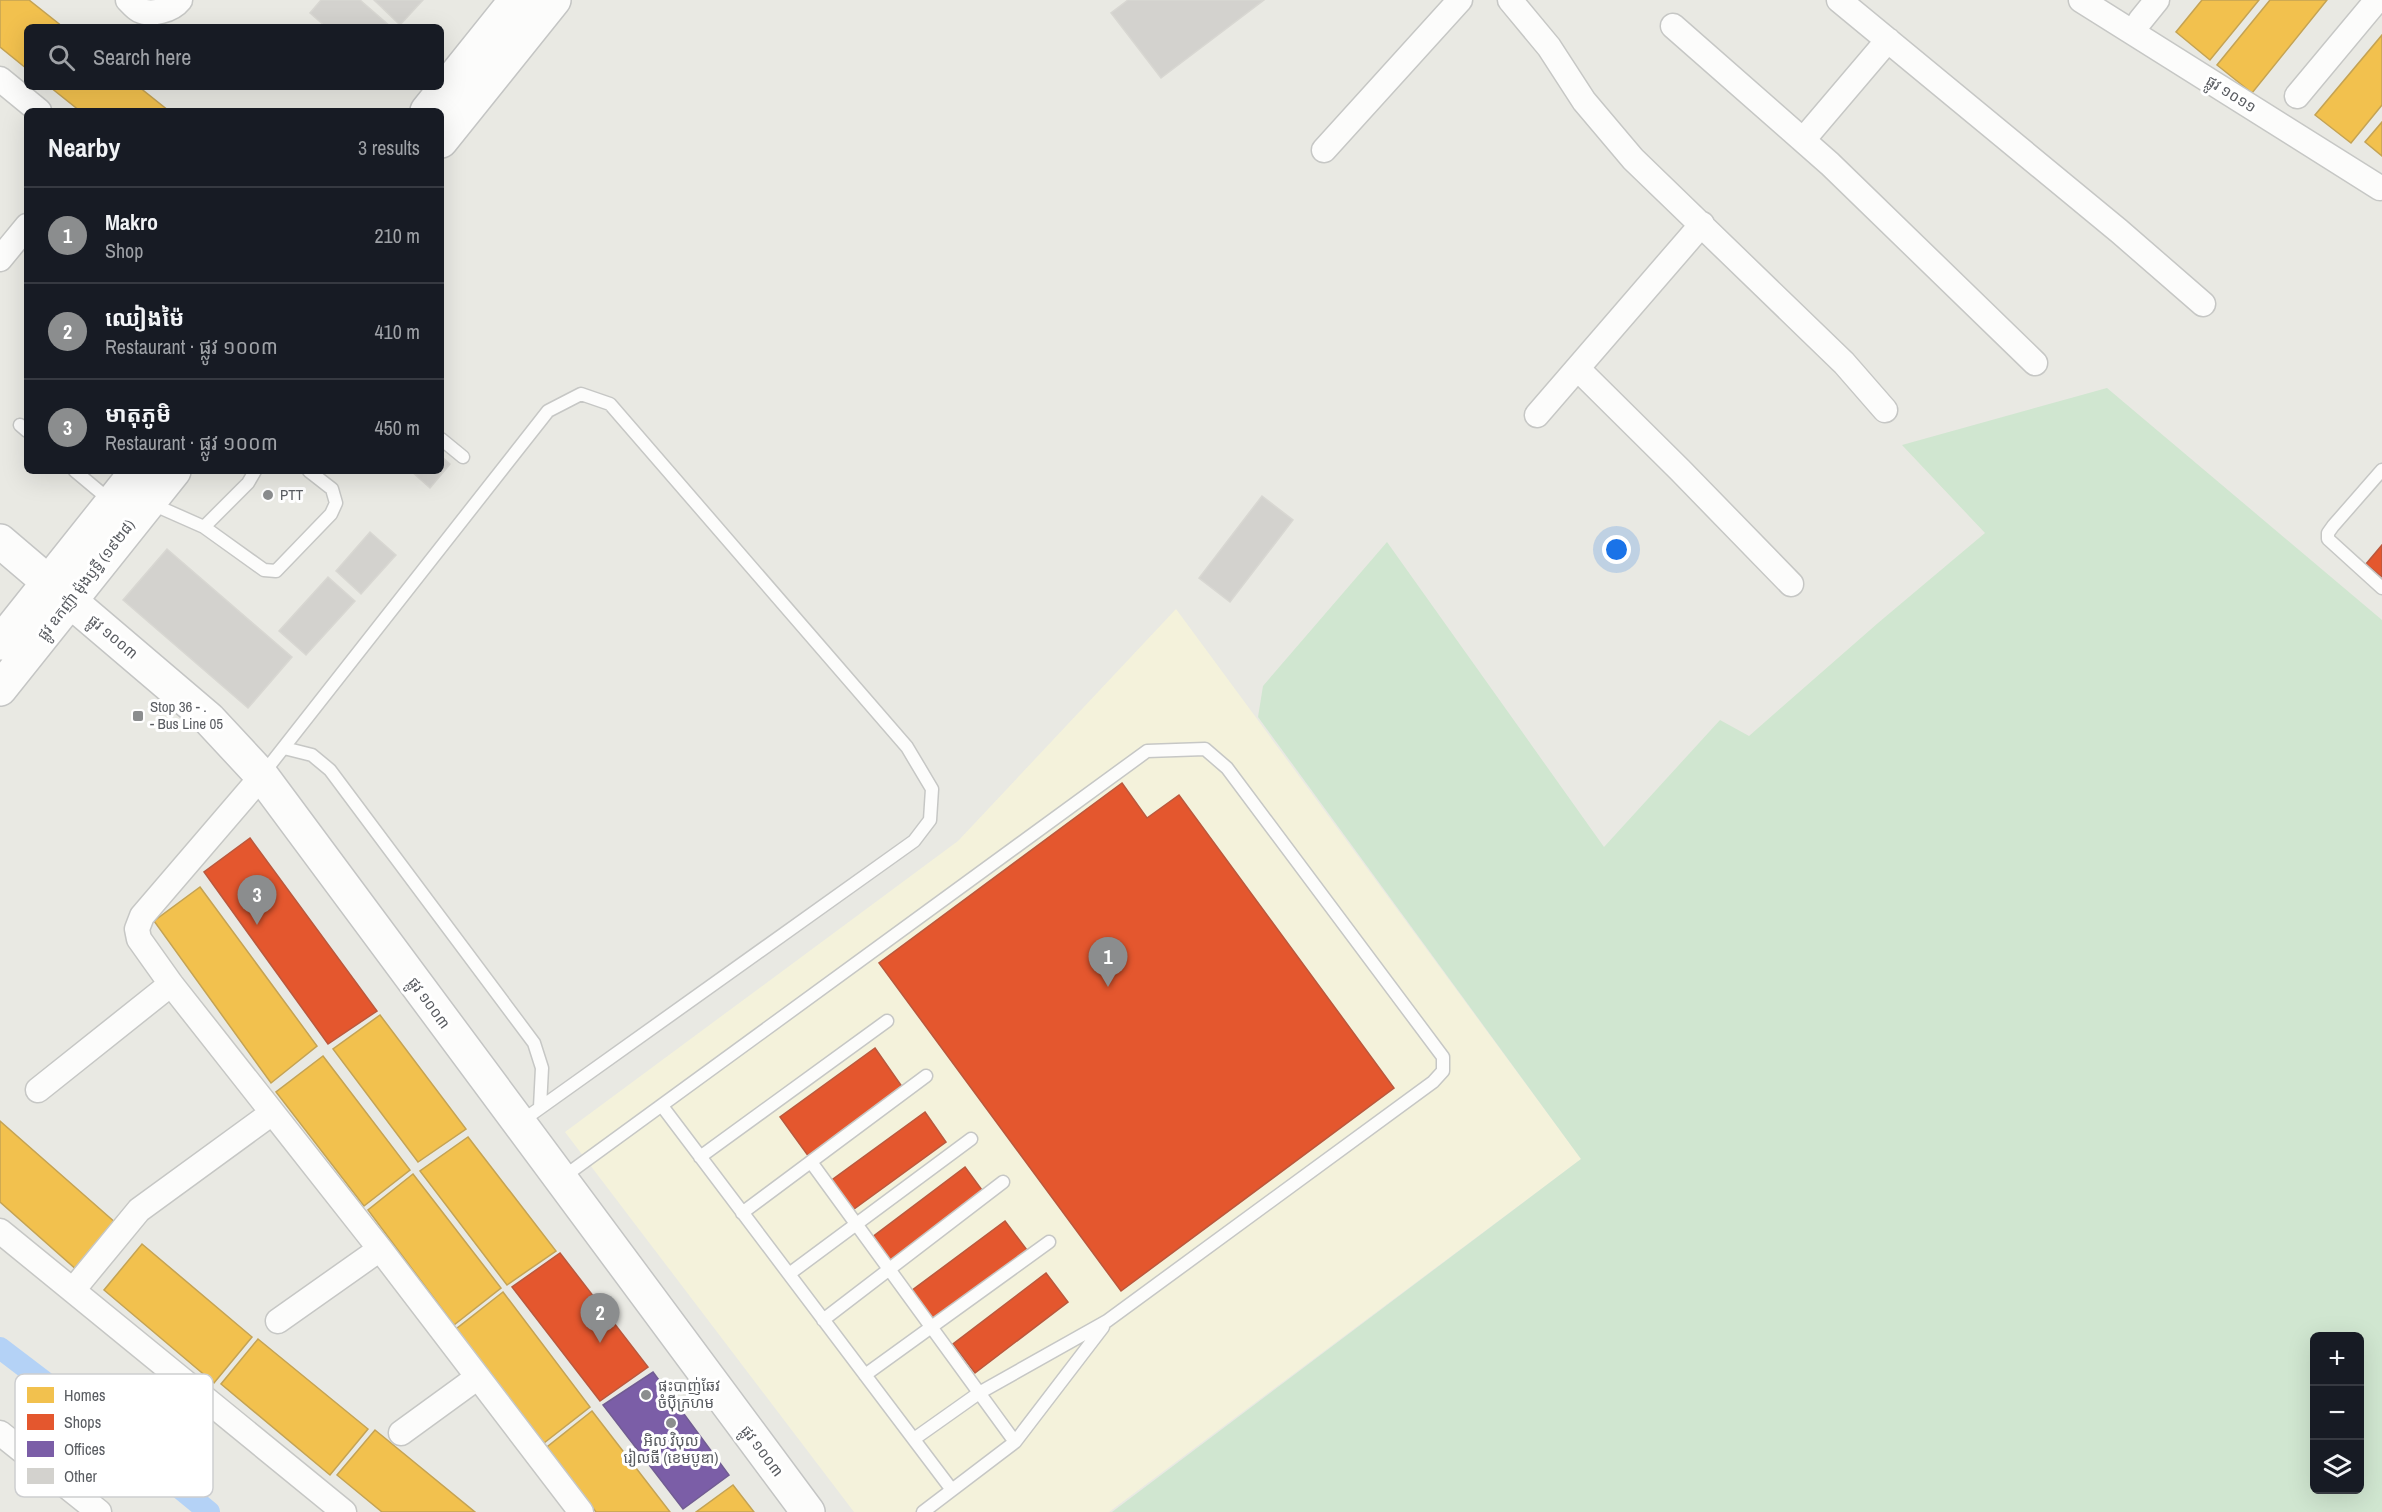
<!DOCTYPE html>
<html lang="en">
<head>
<meta charset="utf-8">
<style>
	:root { --surface:#171b24; --page:#242831; --text:#f1f3f6; --muted:#9ea1a6; --line:#363941; --accent:#8b8d8e }
	body { margin:0; font-family:"Archivo Narrow","Noto Sans Khmer",sans-serif; background:var(--page); color:var(--text) }
	.controls { position:absolute; right:18px; bottom:18px; display:grid; overflow:hidden; border-radius:9px; box-shadow:0 6px 24px #0002 }
	.controls button { width:54px; height:54px; display:grid; place-items:center; padding:0; border:0; border-bottom:2px solid var(--line); background:var(--surface); color:var(--text); font:30px sans-serif }
	.you { position:absolute; left:1617px; top:550px; width:21px; height:21px; margin:-15px; border:4px solid #fff; border-radius:50%; background:#1a73e8; box-shadow:0 0 0 9px #1a73e833 }
	.badge { display:grid; place-items:center; width:39px; height:39px; border-radius:50%; background:var(--accent); color:#fff; font-size:20px; font-weight:700 }
	.pin { position:absolute; translate:-50% -50px; filter:drop-shadow(0 2px 3px #0008) }
	.pin::after { content:''; position:absolute; top:32px; width:21px; height:18px; background:inherit; clip-path:polygon(0 0,100% 0,50% 100%) }
	.list { margin:0; padding:0; list-style:none }
	h2 { display:flex; justify-content:space-between; align-items:center; height:78px; margin:0; padding:0 24px; font-size:26px }
	h2 small { font-size:20px; font-weight:400; color:var(--muted) }
	.list li { display:grid; grid-template-columns:39px 1fr auto; gap:18px; align-items:center; box-sizing:border-box; height:96px; padding:0 24px; border-top:2px solid var(--line) }
	.list b { display:block; font-size:22px; white-space:nowrap }
	.list p { margin:0; font-size:20px; white-space:nowrap; color:var(--muted) }
	.list em { font-size:20px; font-style:normal; color:var(--muted) }
	.icon { flex:none; width:33px; height:33px; fill:none; stroke:currentColor; stroke-width:2; stroke-linecap:round; stroke-linejoin:round }
	.map { position:relative; flex:none; width:2382px; height:1512px; overflow:hidden }
	.search { position:absolute; background:var(--surface); box-shadow:0 6px 24px #0002; left:24px; top:24px; width:420px; height:66px; display:flex; align-items:center; gap:15px; box-sizing:border-box; padding:0 21px; border-radius:9px; color:var(--muted); font-size:22px }
	.panel { position:absolute; background:var(--surface); box-shadow:0 6px 24px #0002; left:24px; top:108px; width:420px; height:366px; border-radius:9px }
	.map>svg:first-child { display:block }
	.commercial { fill:#f4f2db }
	.green { fill:#d0e6d0; fill-rule:evenodd }
	.homes { fill:#f2c14e; stroke:#c4a354; stroke-width:1.5 }
	.shops { fill:#e4572e; stroke:#ba583d; stroke-width:1.5 }
	.offices { fill:#7b5ea7; stroke:#715d92; stroke-width:1.5 }
	.lines { fill:none; stroke-linecap:round; stroke-linejoin:round }
	.canal { stroke:#b4d2f6; stroke-width:22 }
	.building { fill:#d3d2ce; stroke:#d8d7d2; stroke-width:1.5 }
	.lane-casing { stroke:#c6c7c5; stroke-width:15 }
	.street-casing { stroke:#c6c7c5; stroke-width:27 }
	.secondary-casing { stroke:#c4c5c4; stroke-width:36 }
	.lane { stroke:#fcfcfb; stroke-width:12 }
	.street { stroke:#fcfcfb; stroke-width:24 }
	.secondary { stroke:#fcfcfb; stroke-width:33 }
	.poi-dot { fill:#8b8d8e; stroke:#fff; stroke-width:2 }
	.labels { text-anchor:middle; stroke-width:6; stroke-linejoin:round; paint-order:stroke }
	.street-label { font-size:15px; fill:#595c61; stroke:#fff }
	.poi-label { font-size:15px; fill:#595c61; stroke:#fff; text-anchor:start }
	.key { fill:#fff; stroke:#cdced0; stroke-width:1.5 }
	.key-label { font-size:16px; fill:#595c61 }
</style>
</head>
<body>
<div class="map">
<svg width="2382" height="1512" viewBox="0 0 2382 1512">
	<rect width="100%" height="100%" fill="#e9e9e3"/>
	<path class="commercial" d="M1176,609L1581,1159L1109,1512H854L565,1132L958,841Z"/>
	<path class="green" d="M2107,388L2382,620V1512H1112L1581,1159L1258,717L1263,686L1387,542L1604,847L1720,720L1749,736L1878,623L1985,533L1902,445ZM2314,1336H2360V1490H2314Z"/>
	<path class="homes" d="M0,0H29L63,27H27V69L0,47Z
		M2202,0H2259L2210,60L2176,32Z
		M2270,0H2327L2252,93L2217,65Z
		M2382,35V105L2351,143L2315,115Z
		M50,87H139L169,111H80Z
		M2382,122V156L2365,142Z
		M200,887L317,1046L271,1083L154,921Z
		M380,1015L466,1129L418,1162L333,1049Z
		M323,1056L410,1170L364,1206L276,1092Z
		M0,1121L117,1224L78,1271L0,1202Z
		M468,1137L556,1251L507,1285L420,1171Z
		M413,1174L501,1288L454,1325L368,1210Z
		M142,1244L252,1337L214,1383L104,1290Z
		M503,1292L590,1407L544,1443L456,1329Z
		M258,1339L368,1429L330,1475L221,1384Z
		M592,1411L670,1512H596L547,1447Z
		M375,1430L475,1512H382L337,1475Z
		M733,1485L754,1512H696Z"/>
	<path class="shops" d="M2382,545V577L2366,564Z
		M1122,783L1147,818L1179,795L1394,1088L1121,1291L879,963Z
		M250,838L377,1011L328,1044L204,872Z
		M875,1048L903,1088L809,1157L780,1117Z
		M925,1112L946,1142L850,1212L829,1182Z
		M965,1167L985,1194L891,1264L871,1238Z
		M1005,1221L1027,1250L932,1320L911,1291Z
		M560,1253L648,1367L600,1401L512,1287Z
		M1046,1273L1068,1302L975,1373L953,1344Z"/>
	<path class="offices" d="M653,1372L729,1475L683,1509L603,1405Z"/>
	<g class="lines">
		<path class="canal" d="M0,1348L130,1447L209,1512"/>
	</g>
	<path class="building" d="M321,0H360L391,27H326L310,13Z
		M374,0H423L400,25Z
		M1128,0H1264L1161,78L1111,13Z
		M441,456L450,464L430,488L411,471H441Z
		M1262,496L1293,520L1230,602L1199,578Z
		M370,532L396,555L361,594L336,571Z
		M167,549L292,657L248,708L123,600Z
		M328,577L355,601L306,655L279,631Z"/>
	<g class="lines">
		<g class="lane-casing">
			<path id="lane" d="M20,425L27,431
				M441,439L463,457
				M2382,470L2333,526L2328,533V539L2382,588
				M75,471L112,502
				M152,504L204,527L248,483L255,471
				M204,527L264,570L276,571L331,514L336,503L332,489L309,471
				M284,748L312,755L330,770L534,1043L542,1068L540,1107
				M262,775L548,411L581,394L610,404L907,747L932,789L930,820L914,841L519,1123
				M662,1106L952,1490
				M700,1157L887,1021
				M811,1162L1015,1442
				M562,1178L1147,751L1205,749L1227,768L1443,1057V1071L1433,1082L1107,1321L979,1393L914,1439
				M742,1213L926,1076
				M789,1274L971,1139
				M823,1320L1003,1182
				M865,1375L1049,1242
				M923,1512L1015,1442L1103,1327"/>
		</g>
		<g class="street-casing">
			<path id="street" d="M128,0C131,3 135,8 139,10C152,16 172,10 180,0
				M1510,0L1549,47L1584,101L1633,159L1844,363L1885,410
				M1839,0L2119,231L2203,304
				M2081,0L2380,188
				M2140,21L2157,0
				M1673,26L1830,164L2035,363
				M0,79L39,111
				M2297,96L2377,0
				M1803,140L1888,40
				M1324,150L1460,0
				M0,259L27,226
				M1578,369L1680,470L1791,584
				M1537,415L1702,224
				M262,776L142,916L137,929L139,939L171,984L380,1249L581,1512
				M38,1090L171,984
				M0,1231L344,1512
				M73,1290L139,1210L272,1113
				M278,1321L380,1249
				M0,1433L99,1512
				M401,1433L478,1377"/>
		</g>
		<g class="secondary-casing">
			<path id="secondary" d="M427,111L516,0
				M441,141L554,0
				M0,541L209,719L262,776L808,1512
				M0,643L137,471
				M0,689L174,471"/>
		</g>
		<use href="#lane" class="lane"/>
		<use href="#street" class="street"/>
		<use href="#secondary" class="secondary"/>
	</g>
	<g class="poi-dot">
		<circle cx="268" cy="495" r="6"/>
		<rect x="132" y="710" width="12" height="12" rx="3"/>
		<circle cx="646" cy="1395" r="6"/>
		<circle cx="671" cy="1423" r="6"/>
	</g>
	<g class="labels">
		<g class="street-label">
			<text transform="translate(2231 94) rotate(32)" y="5">ផ្លូវ ១០១១</text>
			<text transform="translate(86 580) rotate(-52)" y="5">ផ្លូវ ឧកញ៉ា ម៉ុងឫទ្ធី (១៩២៨)</text>
			<text transform="translate(113 637) rotate(40)" y="5">ផ្លូវ ១០០៣</text>
			<text transform="translate(429 1003) rotate(54)" y="5">ផ្លូវ ១០០៣</text>
			<text transform="translate(762 1451) rotate(53)" y="5">ផ្លូវ ១០០៣</text>
		</g>
		<g class="poi-label">
			<text x="280" y="500">PTT</text>
			<text x="150" y="712">Stop 36 - .<tspan x="150" dy="17">- Bus Line 05</tspan></text>
			<text x="658" y="1391">ផ្ទះបាញ់ឆែវ<tspan x="658" dy="17">ចំប៉ីក្រហម</tspan></text>
			<text x="671" y="1446" text-anchor="middle">អិល វិបុល<tspan x="671" dy="17">រៀលធី (ខេមបូឌា)</tspan></text>
		</g>
	</g>
	<rect x="15" y="1374" width="198" height="123" rx="9" class="key"/>
	<rect x="27" y="1387" width="27" height="16" fill="#f2c14e"/>
	<rect x="27" y="1414" width="27" height="16" fill="#e4572e"/>
	<rect x="27" y="1441" width="27" height="16" fill="#7b5ea7"/>
	<rect x="27" y="1468" width="27" height="16" fill="#d3d2ce"/>
	<g class="key-label">
		<text x="64" y="1401">Homes</text>
		<text x="64" y="1428">Shops</text>
		<text x="64" y="1455">Offices</text>
		<text x="64" y="1482">Other</text>
	</g>
</svg>
<div class="controls">
<button>+</button>
<button>−</button>
<button><svg class="icon" aria-label="layers" viewBox="0 0 24 24"><path d="M12 4l9 5-9 5-9-5zM3 14l9 5 9-5"/></svg></button>
</div>
<div class="you"></div>
<div class="pin badge" style="left:1108px;top:987px">1</div>
<div class="pin badge" style="left:600px;top:1343px">2</div>
<div class="pin badge" style="left:257px;top:925px">3</div>
<div class="search"><svg class="icon" aria-label="search" viewBox="0 0 24 24"><circle cx="10" cy="10" r="6"/><path d="M15 15l6 6"/></svg>Search here</div>
<section class="panel">
<h2>Nearby<small>3 results</small></h2>
<ul class="list">
<li><span class="badge">1</span><div><b>Makro</b><p>Shop</p></div><em>210 m</em></li>
<li><span class="badge">2</span><div><b>ឈៀងម៉ៃ</b><p>Restaurant · ផ្លូវ ១០០៣</p></div><em>410 m</em></li>
<li><span class="badge">3</span><div><b>មាតុភូមិ</b><p>Restaurant · ផ្លូវ ១០០៣</p></div><em>450 m</em></li>
</ul>
</section>
</div>
</body>
</html>
